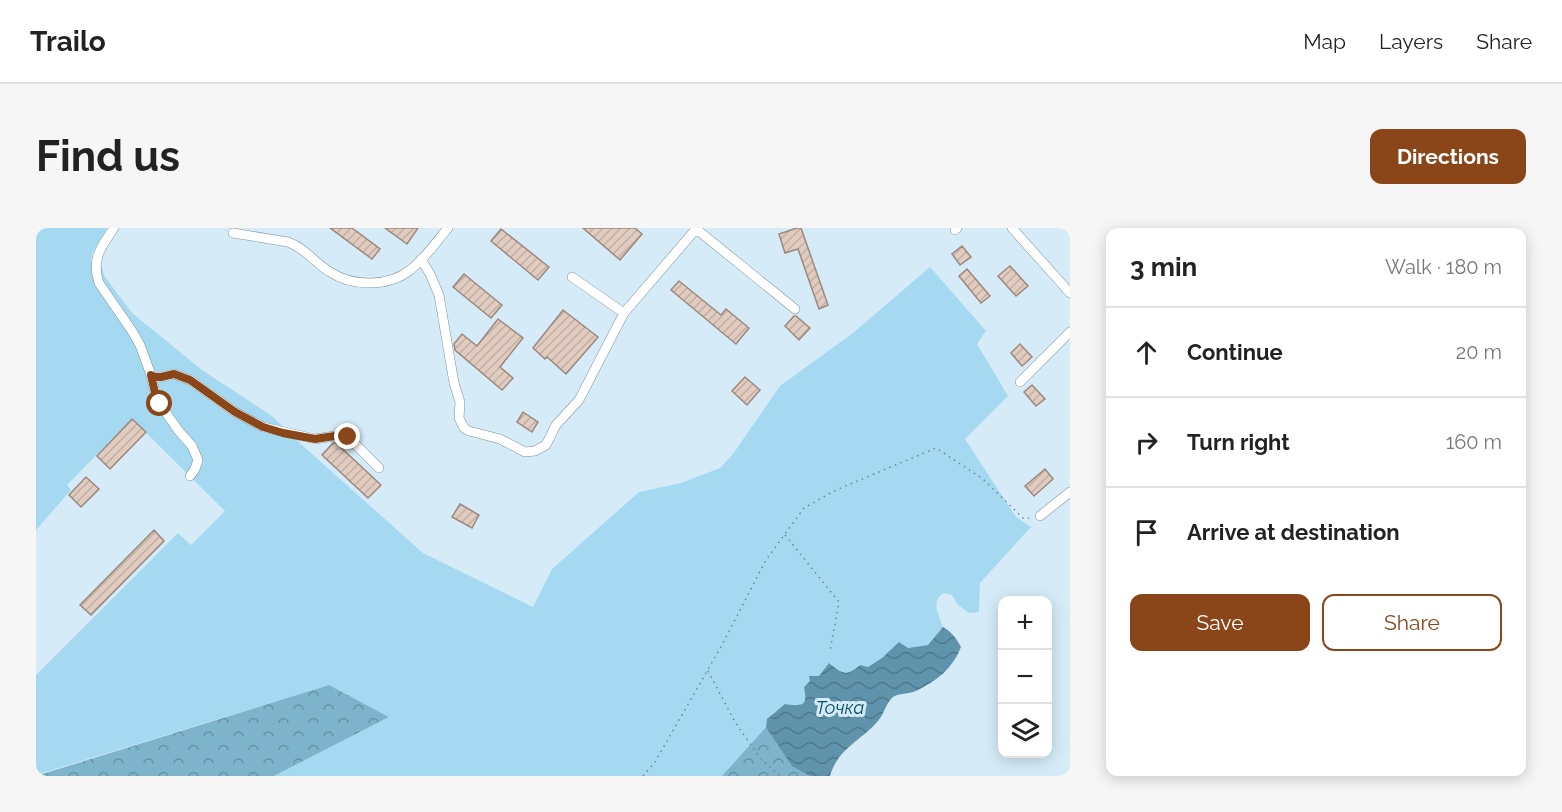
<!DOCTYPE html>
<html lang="en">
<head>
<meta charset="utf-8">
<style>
	:root { --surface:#fff; --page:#f6f6f6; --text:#222; --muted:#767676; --line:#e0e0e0; --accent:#8a4619 }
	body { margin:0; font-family:Raleway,sans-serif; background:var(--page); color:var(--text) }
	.controls { position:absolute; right:18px; bottom:18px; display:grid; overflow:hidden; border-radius:12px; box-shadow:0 3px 15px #0003 }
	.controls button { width:54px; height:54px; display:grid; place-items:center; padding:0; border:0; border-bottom:2px solid var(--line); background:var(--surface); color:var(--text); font:30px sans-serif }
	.stop { position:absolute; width:18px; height:18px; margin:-14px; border:4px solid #8a4619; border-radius:50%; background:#fff }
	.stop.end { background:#8a4619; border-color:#fff; box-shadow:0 2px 6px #0008 }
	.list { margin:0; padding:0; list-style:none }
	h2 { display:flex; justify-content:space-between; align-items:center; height:78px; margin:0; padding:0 24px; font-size:26px }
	h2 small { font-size:20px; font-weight:400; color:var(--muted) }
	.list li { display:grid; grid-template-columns:39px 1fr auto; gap:18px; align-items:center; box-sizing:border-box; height:90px; padding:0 24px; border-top:2px solid var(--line) }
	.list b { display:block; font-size:22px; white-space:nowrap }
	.list em { font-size:20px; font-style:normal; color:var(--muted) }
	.actions { display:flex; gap:12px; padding:18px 24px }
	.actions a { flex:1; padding:14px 0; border:2px solid var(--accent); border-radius:12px; text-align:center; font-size:21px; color:var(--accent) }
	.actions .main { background:var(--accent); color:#fff }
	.icon { flex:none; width:33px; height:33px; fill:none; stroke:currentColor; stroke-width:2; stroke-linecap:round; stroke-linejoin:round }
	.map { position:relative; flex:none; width:1034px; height:548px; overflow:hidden; border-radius:12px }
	header { display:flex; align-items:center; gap:36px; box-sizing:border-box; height:84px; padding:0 30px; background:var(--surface); border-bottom:2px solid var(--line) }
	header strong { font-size:28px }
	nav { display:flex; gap:33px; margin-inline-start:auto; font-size:21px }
	.intro { display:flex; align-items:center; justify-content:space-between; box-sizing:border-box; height:144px; padding:0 36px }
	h1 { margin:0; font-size:42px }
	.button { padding:15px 27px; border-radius:12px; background:var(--accent); color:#fff; font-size:21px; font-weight:700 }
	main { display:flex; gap:36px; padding:0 36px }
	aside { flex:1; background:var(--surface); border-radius:12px; box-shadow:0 3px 15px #0003 }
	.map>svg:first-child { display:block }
	.green { fill:#a5d9f2 }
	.forest { fill:url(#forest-crowns) }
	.water { fill:url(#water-waves) }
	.building { fill:url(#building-hatch); stroke:#9c887d; stroke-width:1.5 }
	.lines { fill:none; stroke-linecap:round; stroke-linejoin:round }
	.minor-casing { stroke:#7c929d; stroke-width:10 }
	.path { stroke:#75858d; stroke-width:1.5; stroke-dasharray:1.5 4.5; stroke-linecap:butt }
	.minor { stroke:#fff; stroke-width:9 }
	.route { stroke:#8a4619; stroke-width:8 }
	.labels { text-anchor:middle; stroke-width:6; stroke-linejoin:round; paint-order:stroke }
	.water-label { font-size:18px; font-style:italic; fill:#024d67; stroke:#d5ecf8 }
</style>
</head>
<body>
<header>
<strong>Trailo</strong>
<nav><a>Map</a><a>Layers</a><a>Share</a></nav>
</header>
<div class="intro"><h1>Find us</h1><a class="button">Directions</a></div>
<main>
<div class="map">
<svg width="1034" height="548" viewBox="0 0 1034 548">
	<defs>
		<pattern id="forest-crowns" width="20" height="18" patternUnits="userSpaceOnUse" patternTransform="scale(1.5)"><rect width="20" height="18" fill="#7eb3cc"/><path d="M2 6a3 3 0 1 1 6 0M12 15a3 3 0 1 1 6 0" fill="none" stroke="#6691a6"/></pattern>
		<pattern id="water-waves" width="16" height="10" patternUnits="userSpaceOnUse" patternTransform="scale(1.5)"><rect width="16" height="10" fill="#5f93ac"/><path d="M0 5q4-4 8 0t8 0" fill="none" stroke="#4e788c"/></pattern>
		<pattern id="building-hatch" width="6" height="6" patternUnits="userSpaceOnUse" patternTransform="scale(1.5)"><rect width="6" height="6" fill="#e2ccc0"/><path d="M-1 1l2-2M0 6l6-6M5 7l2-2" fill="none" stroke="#c1afa5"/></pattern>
	</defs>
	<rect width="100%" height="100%" fill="#d5ecf8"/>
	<path class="green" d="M0,0H71L57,23L55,33L65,37L69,49L96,85L166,142L236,188L268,219L387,325L497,379L516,341L603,264L645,255L684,240L697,226L744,158L817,105L894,39L950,103L941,116L972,168L929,211L980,289L995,299L944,355L943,384L933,385L921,376L916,367L908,365C894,373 903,387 907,399L892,417C871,419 849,427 832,439L824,437C810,449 807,446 794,435C790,439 787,443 784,447C779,451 773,454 768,459C769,466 773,472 767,477L750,476C740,484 732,486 730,499L686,548H238L353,489L293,457L0,547V447L142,305L155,317L189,283L96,191L31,257L35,262L0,302Z"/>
	<path class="forest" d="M293,457L353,489L238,548H0Z
		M730,499L774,548H686Z"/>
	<path class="water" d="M907,399C916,404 920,410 925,419C917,440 901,453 880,463C873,466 863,465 857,469C850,475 848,486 842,493C825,513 802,520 794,548H774L756,538L730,499L731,491L749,476C767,478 772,479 768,459L774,453L773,448H783L793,435C807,446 810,449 824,437L832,439L846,430L863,414L872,420L892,417Z"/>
	<path class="building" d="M294,0H316L344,21L336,31Z
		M349,0H382L371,16Z
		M547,0H599L606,6L584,32Z
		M761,0H765L792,77L783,81L762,21L749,25L743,6Z
		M465,1L513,39L502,52L455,13Z
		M926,18L935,29L924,37L916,26Z
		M974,38L992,58L980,68L962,48Z
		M931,41L954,68L945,75L923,48Z
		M428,46L466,77L455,90L417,59Z
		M643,53L685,87L690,81L713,100L700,116L635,62Z
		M527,82L562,109L530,146L511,129L509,131L497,120Z
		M758,88H760L774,100L763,112L749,98Z
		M462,91L487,110L464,139L477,150L466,162L419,122L418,116L426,106L441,118Z
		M984,116L996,129L986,138L975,125Z
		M709,149L724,162L711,177L696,163Z
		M996,157L1009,171L1000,178L988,164Z
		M487,184L502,194L496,204L481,194Z
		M96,191L110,204L74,241L61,228Z
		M297,215H300L345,257L332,270L286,227Z
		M1009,241L1017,251L998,268L989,258Z
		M50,249L63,261L45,279L33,267Z
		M424,276L443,287L436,300L416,289Z
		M118,302L128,313L55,387L44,377Z"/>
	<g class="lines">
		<g class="minor-casing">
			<path id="minor" d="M78,0C65,19 55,31 63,55L96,103L104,117L115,147L119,165L124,176L142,202L156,218L162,232L159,241L154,248
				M659,0L759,81
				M976,0L1034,65
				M919,2L921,0
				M197,5L252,14C269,20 279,35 294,44C317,59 353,59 374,42C389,31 400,14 412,0
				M385,31L394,46L403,67L418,155L424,174L423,190L428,200L433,203L464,211L489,224L499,223L510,217L520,197L543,172L588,85L660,1
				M536,49L588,85
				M115,147L119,149H125L138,146L154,152L199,184L227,199L279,211L305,207L312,209L343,240
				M984,154L1034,104
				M1004,288L1034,264"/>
		</g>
		<path class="path" d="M749,307L803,374L794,423
			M672,443L699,494L724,530L744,548
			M607,548L619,534L686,417L730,332L768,280L800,262L900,220L947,251L988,291L994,290"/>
		<use href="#minor" class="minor"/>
	</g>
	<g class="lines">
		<path class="route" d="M124,176L119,165L115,147L119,149H125L138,146L154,152L199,184L227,199L247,205L279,211L305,207L312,209"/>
	</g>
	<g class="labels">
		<g class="water-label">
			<text x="804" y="486">Точка</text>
		</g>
	</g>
</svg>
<div class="controls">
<button>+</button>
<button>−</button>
<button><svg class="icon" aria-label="layers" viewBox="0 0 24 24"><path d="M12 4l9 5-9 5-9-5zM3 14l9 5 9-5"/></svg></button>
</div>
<div class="stop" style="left:124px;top:176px"></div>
<div class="stop end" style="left:312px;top:209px"></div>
</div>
<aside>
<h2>3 min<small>Walk · 180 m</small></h2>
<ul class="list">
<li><svg class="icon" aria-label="ahead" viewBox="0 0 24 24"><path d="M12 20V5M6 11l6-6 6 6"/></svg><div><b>Continue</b></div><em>20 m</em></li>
<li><svg class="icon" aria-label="right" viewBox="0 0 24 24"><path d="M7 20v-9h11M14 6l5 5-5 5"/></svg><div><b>Turn right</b></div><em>160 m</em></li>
<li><svg class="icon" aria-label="arrive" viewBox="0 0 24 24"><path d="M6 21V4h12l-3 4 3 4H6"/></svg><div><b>Arrive at destination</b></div></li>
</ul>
<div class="actions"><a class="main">Save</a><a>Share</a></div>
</aside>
</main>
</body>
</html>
